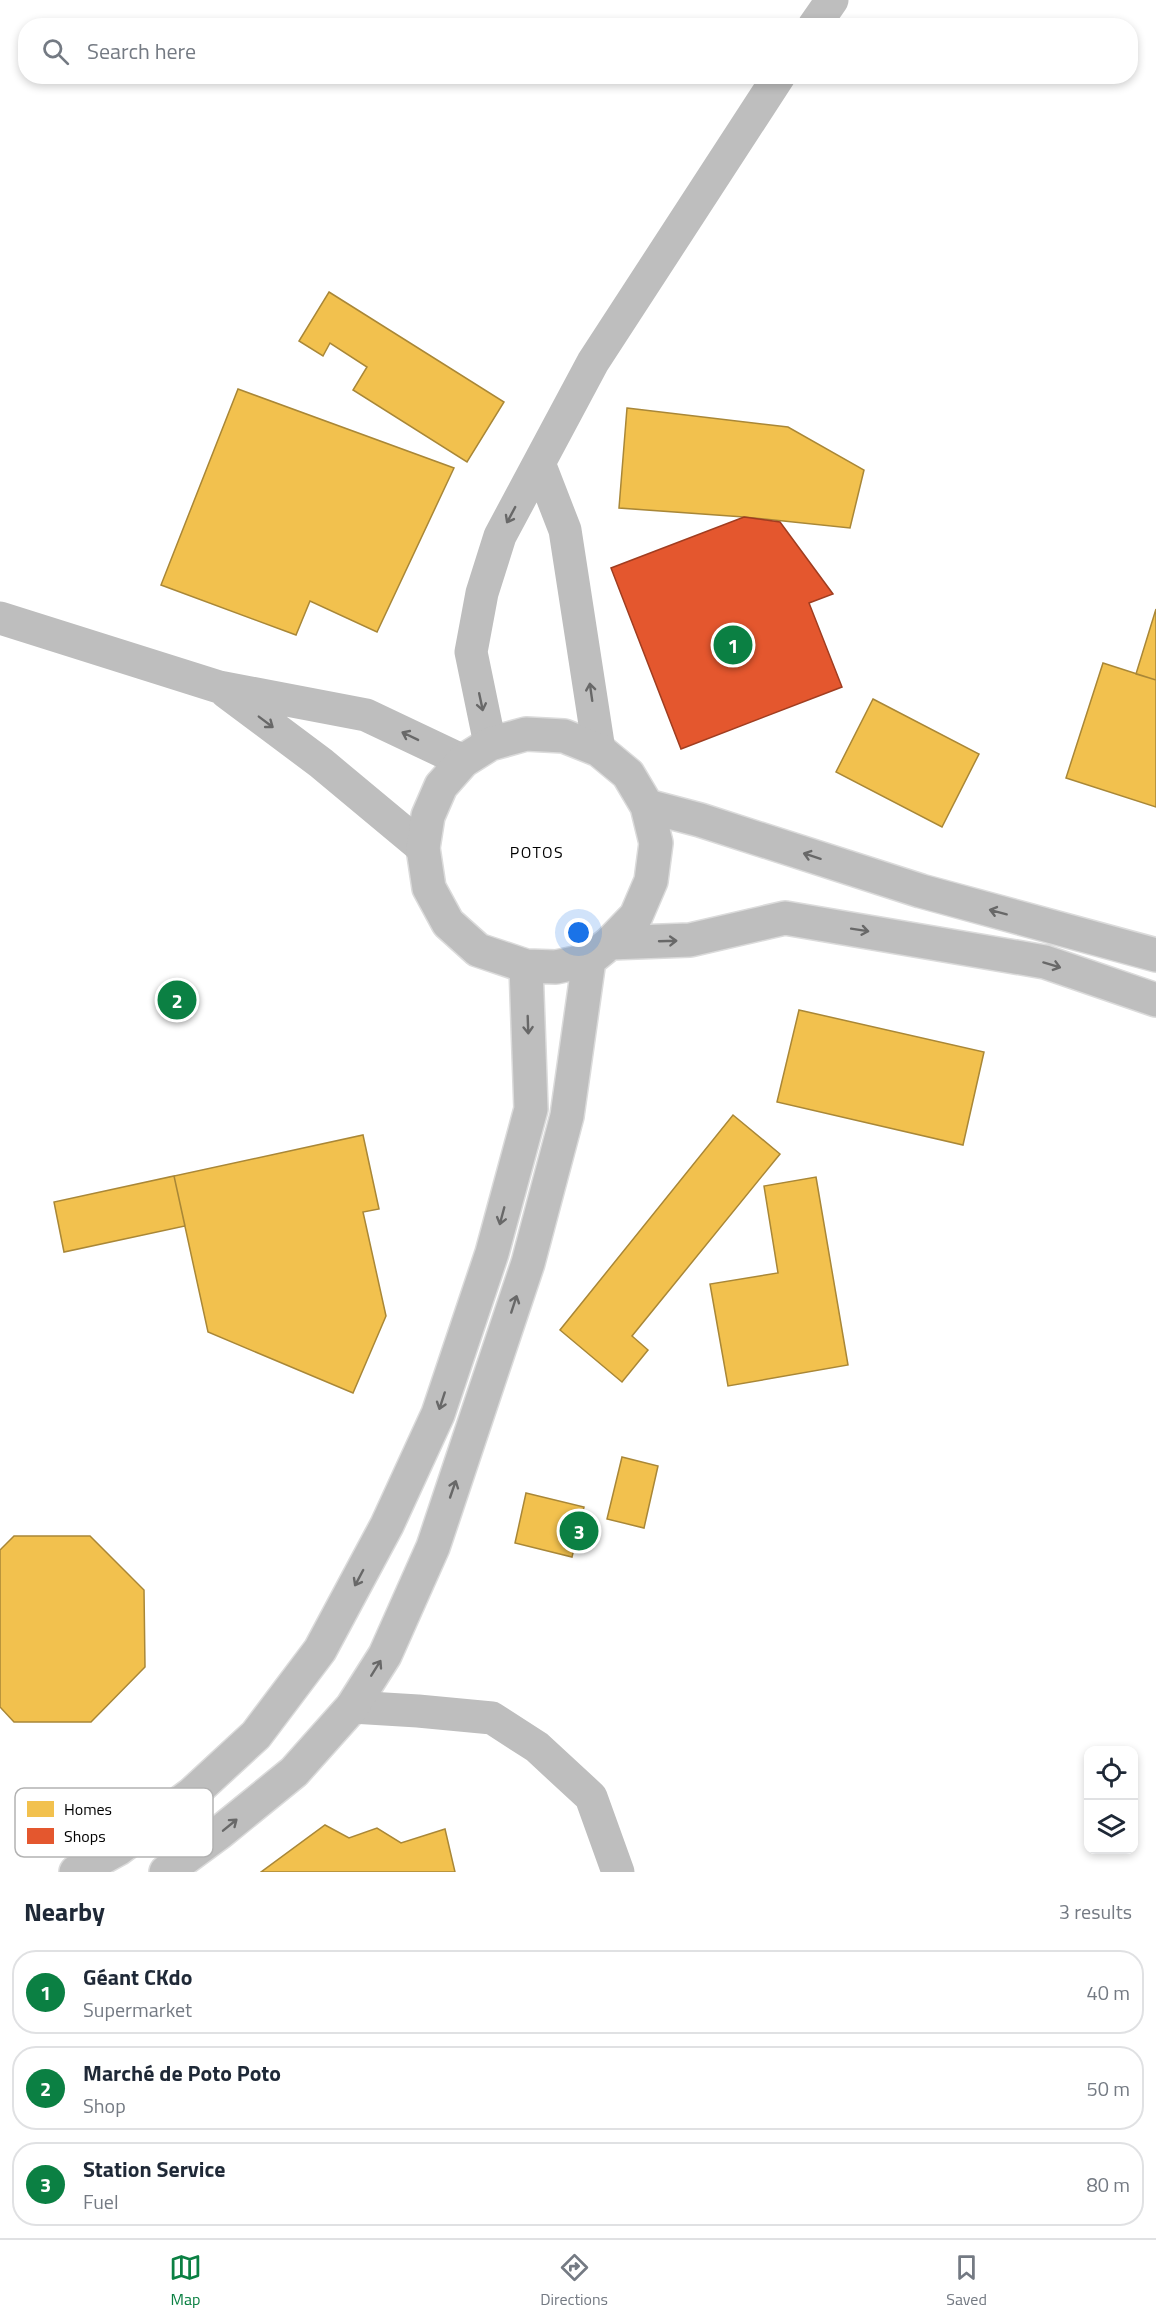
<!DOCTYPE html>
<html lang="en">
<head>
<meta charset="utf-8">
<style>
	:root { --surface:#fff; --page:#f2f2f3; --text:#1f2937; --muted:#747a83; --line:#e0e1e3; --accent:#0b8043 }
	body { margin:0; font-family:"Titillium Web",sans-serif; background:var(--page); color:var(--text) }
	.controls { position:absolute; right:18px; bottom:18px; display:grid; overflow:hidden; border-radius:12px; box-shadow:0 3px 9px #0003 }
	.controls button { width:54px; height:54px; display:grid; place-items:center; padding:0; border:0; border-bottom:2px solid var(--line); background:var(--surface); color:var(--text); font:30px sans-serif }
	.you { position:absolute; left:579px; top:933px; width:21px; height:21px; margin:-15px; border:4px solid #fff; border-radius:50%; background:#1a73e8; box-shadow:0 0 0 9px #1a73e833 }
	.badge { display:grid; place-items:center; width:39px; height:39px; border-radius:50%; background:var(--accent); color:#fff; font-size:20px; font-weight:700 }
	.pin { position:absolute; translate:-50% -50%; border:3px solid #fff; box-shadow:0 2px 6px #0006 }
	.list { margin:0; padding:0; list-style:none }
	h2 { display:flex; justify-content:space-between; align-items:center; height:78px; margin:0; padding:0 24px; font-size:26px }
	h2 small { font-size:20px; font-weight:400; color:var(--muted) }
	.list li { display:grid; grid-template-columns:39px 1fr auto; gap:18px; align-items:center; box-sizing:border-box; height:84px; margin:0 12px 12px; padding:0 12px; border:2px solid var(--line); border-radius:24px }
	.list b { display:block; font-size:22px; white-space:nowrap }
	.list p { margin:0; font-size:20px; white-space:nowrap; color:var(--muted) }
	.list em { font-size:20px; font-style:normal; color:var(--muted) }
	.icon { flex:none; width:33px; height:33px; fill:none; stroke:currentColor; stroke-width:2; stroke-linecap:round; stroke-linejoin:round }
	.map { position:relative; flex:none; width:1156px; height:1872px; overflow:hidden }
	.search { position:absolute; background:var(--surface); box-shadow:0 3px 9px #0003; left:18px; right:18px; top:18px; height:66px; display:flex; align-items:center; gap:15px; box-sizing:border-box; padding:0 21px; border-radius:24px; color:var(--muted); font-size:22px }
	.sheet { height:366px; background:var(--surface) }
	nav { display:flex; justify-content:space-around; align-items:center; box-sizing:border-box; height:84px; border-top:2px solid var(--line); background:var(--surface); font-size:16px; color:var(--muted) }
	nav a { display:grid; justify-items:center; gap:3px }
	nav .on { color:var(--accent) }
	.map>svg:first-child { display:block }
	.homes { fill:#f2c14e; stroke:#a98737; stroke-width:1.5 }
	.shops { fill:#e4572e; stroke:#a03d20; stroke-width:1.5 }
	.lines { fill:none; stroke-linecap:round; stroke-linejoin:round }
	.major-casing { stroke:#dbdbdb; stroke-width:36 }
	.minor { stroke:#bebebe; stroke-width:33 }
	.major { stroke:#bebebe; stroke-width:33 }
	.oneway { stroke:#686868 }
	.labels { text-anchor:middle; stroke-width:6; stroke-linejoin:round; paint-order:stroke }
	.neighbourhood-label { font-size:16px; letter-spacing:1.5px; fill:#000; stroke:#fff }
	.key { fill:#fff; stroke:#b2b2b2; stroke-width:1.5 }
	.key-label { font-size:16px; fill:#000 }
</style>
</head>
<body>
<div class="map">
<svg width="1156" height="1872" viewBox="0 0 1156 1872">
	<rect width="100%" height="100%" fill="#fff"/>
	<path class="homes" d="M329,292L504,402L467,462L353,390L367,367L330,343L323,356L299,341Z
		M238,389L454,468L377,632L310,601L296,635L161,585Z
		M627,408L788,427L864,470L850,528L744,517L619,508Z
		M1156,609V680L1136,674Z
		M1103,663L1156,680V807L1066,778Z
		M873,699L979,754L942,827L836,772Z
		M799,1010L984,1052L963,1145L777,1102Z
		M733,1115L780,1154L632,1336L648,1350L622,1382L560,1330Z
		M363,1135L379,1209L363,1212L386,1316L353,1393L208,1332L174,1176Z
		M174,1176L185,1226L64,1252L54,1202Z
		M816,1177L848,1365L728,1386L710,1284L778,1273L764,1186Z
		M622,1457L658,1466L644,1528L607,1519Z
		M526,1493L584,1507L572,1557L515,1543Z
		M14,1536H90L144,1590L145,1667L91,1722H14L0,1707V1550Z
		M325,1825L349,1838L377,1828L401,1843L445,1829L455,1872H261Z"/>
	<path class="shops" d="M744,517L780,522L833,594L809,603L842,687L681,749L611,568Z"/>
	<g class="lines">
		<g class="major-casing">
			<path id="major" d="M526,734L564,736L599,750L628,774L647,806L656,843L651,881L636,916L610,943L589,960L556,967L526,966L478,950L448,923L429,888L423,848L428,816L441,786L463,761L490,744Z
				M647,806L700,820L921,891L1156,955
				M610,943L690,940L785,918L1045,962L1156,1000
				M76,1872L118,1849L192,1794L256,1735L320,1650L387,1525L438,1414L492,1253L531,1109L526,966
				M166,1872L219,1833L294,1772L352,1707L385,1655L433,1547L528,1263L567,1116L589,960"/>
		</g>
		<path class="minor" d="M814,26L832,0
			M539,463L565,530L599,750
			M0,618L219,687L366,715L463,761
			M226,692L321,763L423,848
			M490,744L471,652L482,593L500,536L593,362L779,76
			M352,1707L418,1711L492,1718L537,1747L591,1797L618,1872"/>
		<use href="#major" class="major"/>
	</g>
	<defs><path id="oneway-shaft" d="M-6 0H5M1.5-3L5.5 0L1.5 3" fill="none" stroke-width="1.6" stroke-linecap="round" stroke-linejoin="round" transform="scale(1.5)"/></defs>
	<g class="oneway">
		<use href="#oneway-shaft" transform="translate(511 515) rotate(118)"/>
		<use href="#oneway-shaft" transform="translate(591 692) rotate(-98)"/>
		<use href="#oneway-shaft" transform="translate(481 702) rotate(78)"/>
		<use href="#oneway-shaft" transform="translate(266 722) rotate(37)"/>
		<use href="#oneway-shaft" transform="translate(410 736) rotate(-154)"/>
		<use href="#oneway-shaft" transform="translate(812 856) rotate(-162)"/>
		<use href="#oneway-shaft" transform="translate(998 912) rotate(-165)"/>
		<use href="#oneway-shaft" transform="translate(860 930) rotate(9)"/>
		<use href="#oneway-shaft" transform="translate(668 941) rotate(-2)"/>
		<use href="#oneway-shaft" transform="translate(1052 965) rotate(17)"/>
		<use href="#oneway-shaft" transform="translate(528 1025) rotate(88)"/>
		<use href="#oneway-shaft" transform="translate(502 1216) rotate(105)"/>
		<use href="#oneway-shaft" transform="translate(514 1304) rotate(-72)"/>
		<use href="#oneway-shaft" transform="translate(442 1401) rotate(108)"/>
		<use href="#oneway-shaft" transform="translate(453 1489) rotate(-71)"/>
		<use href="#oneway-shaft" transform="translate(359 1578) rotate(118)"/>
		<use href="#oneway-shaft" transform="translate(376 1668) rotate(-58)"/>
		<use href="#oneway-shaft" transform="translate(230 1825) rotate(-39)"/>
	</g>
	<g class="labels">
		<g class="neighbourhood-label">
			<text x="537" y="858">POTOS</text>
		</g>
	</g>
	<rect x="15" y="1788" width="198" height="69" rx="9" class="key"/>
	<rect x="27" y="1801" width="27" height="16" fill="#f2c14e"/>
	<rect x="27" y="1828" width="27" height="16" fill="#e4572e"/>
	<g class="key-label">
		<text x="64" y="1815">Homes</text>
		<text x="64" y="1842">Shops</text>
	</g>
</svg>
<div class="controls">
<button><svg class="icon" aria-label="locate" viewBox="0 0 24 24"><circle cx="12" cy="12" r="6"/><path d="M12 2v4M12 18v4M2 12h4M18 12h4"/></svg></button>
<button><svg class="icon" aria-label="layers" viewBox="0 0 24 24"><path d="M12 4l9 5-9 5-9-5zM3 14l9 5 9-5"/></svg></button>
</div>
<div class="you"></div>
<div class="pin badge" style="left:733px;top:645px">1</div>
<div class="pin badge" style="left:177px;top:1000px">2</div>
<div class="pin badge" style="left:579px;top:1531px">3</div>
<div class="search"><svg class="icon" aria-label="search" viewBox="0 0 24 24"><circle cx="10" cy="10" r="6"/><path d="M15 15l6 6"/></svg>Search here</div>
</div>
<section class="sheet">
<h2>Nearby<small>3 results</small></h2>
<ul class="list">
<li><span class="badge">1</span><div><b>Géant CKdo</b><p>Supermarket</p></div><em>40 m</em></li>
<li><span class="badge">2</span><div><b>Marché de Poto Poto</b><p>Shop</p></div><em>50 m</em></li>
<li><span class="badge">3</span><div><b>Station Service</b><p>Fuel</p></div><em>80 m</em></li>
</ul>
</section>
<nav>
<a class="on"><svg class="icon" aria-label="map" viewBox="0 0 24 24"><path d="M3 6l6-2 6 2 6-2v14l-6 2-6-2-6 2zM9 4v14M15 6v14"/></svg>Map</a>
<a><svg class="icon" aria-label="directions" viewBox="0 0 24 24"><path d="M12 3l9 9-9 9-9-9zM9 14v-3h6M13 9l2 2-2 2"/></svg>Directions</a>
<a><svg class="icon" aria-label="saved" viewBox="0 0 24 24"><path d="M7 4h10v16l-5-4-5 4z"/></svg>Saved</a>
</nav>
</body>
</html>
